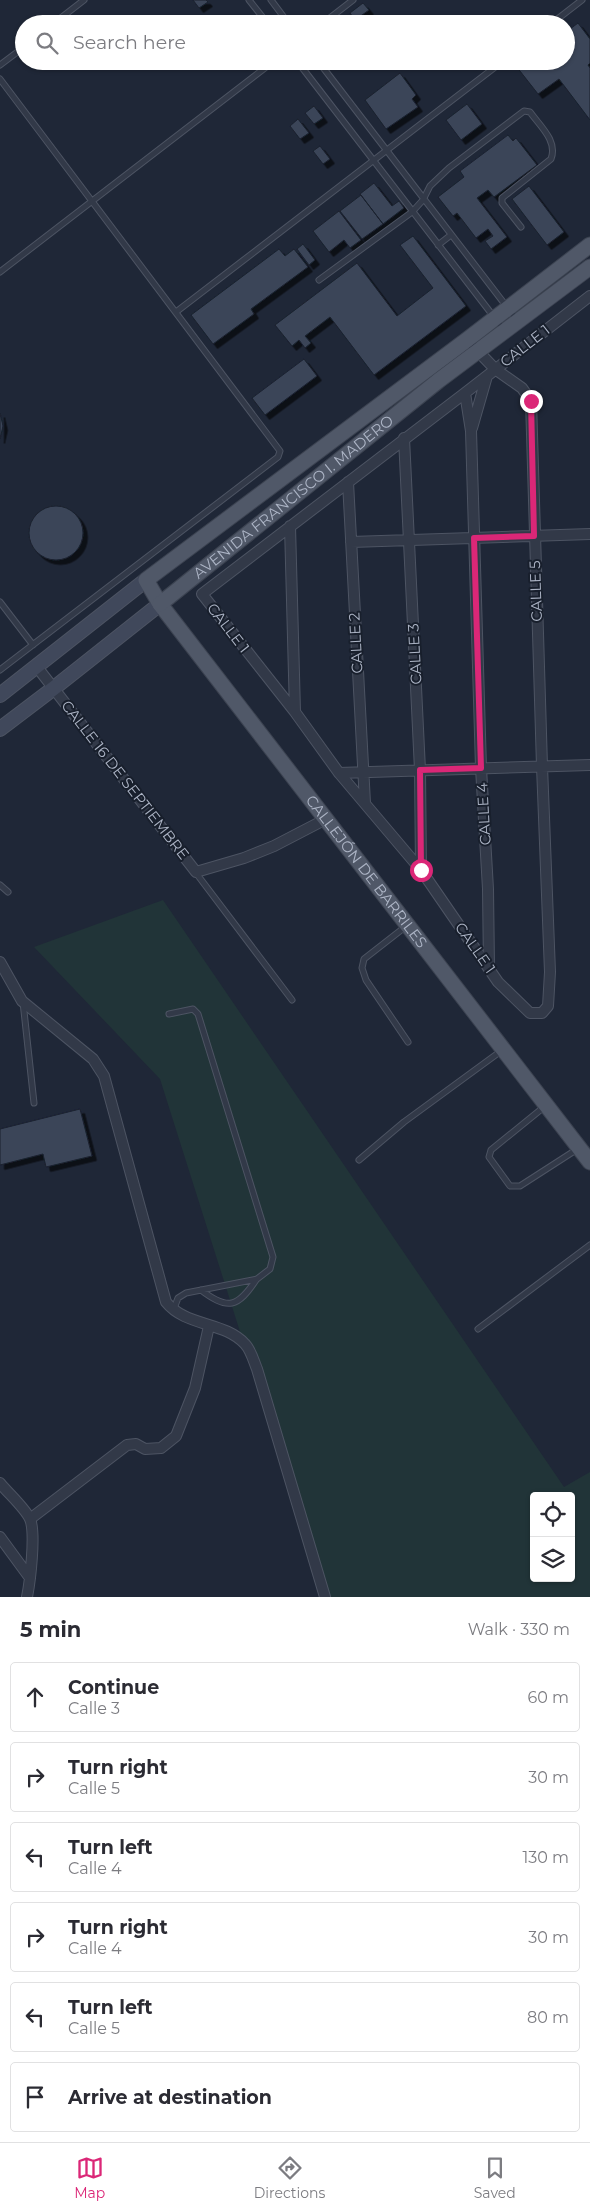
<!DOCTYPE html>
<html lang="en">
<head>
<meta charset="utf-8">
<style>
	:root { --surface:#fff; --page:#f7f7f7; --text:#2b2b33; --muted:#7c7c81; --line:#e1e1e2; --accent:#db2777 }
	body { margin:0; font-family:Montserrat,sans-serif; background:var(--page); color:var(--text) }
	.controls { position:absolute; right:15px; bottom:15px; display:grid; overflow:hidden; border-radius:5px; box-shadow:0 1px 4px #0004 }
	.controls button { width:45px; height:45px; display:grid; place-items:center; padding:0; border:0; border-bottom:1px solid var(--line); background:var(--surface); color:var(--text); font:25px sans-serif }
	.stop { position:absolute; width:15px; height:15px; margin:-11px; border:4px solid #db2777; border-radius:50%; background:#fff }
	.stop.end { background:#db2777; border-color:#fff; box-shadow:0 1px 5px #0008 }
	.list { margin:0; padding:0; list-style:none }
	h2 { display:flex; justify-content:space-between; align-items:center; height:65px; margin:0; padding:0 20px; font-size:21px }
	h2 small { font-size:16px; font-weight:400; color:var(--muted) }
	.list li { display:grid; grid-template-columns:32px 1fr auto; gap:15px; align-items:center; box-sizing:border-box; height:70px; margin:0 10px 10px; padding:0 10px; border:1px solid var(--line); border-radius:5px }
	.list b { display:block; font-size:19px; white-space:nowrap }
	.list p { margin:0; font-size:16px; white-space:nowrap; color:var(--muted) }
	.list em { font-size:16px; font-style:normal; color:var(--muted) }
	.icon { flex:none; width:28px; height:28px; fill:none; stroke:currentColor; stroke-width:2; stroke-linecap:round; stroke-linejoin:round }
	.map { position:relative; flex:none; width:590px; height:1597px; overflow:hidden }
	.search { position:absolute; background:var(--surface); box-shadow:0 1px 4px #0004; left:15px; right:15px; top:15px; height:55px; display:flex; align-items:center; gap:12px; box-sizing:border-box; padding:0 18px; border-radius:28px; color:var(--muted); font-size:19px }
	.sheet { height:545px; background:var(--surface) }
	nav { display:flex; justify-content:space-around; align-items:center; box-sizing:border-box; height:70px; border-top:1px solid var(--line); background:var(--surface); font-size:14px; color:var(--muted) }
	nav a { display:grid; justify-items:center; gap:2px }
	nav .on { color:var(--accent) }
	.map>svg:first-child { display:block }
	.green { fill:#213438; fill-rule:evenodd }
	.building { fill:#3a4558; stroke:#1a212e; filter:url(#shadow) }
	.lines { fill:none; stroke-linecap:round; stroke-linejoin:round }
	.service-casing { stroke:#4d5463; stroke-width:7 }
	.minor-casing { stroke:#4d5463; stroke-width:12 }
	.secondary-casing { stroke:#4d5463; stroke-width:16 }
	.primary-casing { stroke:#3c4351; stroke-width:17 }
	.service { stroke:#323948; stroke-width:5 }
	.minor { stroke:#323948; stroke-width:10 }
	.secondary { stroke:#40485b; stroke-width:14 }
	.primary { stroke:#505868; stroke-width:15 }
	.route { stroke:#db2777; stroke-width:6 }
	.labels { text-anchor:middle; stroke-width:4; stroke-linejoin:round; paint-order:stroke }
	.street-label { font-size:15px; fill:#acb4c5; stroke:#181f2c }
</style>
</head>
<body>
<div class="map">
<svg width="590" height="1597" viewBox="0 0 590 1597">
	<defs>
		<filter id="shadow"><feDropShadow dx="4.5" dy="4.5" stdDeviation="0" flood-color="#0009"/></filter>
	</defs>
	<rect width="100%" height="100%" fill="#1f2737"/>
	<path class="green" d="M163,900L564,1487L590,1472V1597H324L160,1079L34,947ZM534,1496H571V1578H534Z"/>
	<path class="building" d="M193,0H206L208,2L199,8Z
		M363,3L369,10L355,20L350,13Z
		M219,16L225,24H215L213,21Z
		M578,23L590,39V63L588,65L590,68V120L559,79L538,94L516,66L522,61H566V32Z
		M400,73L416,95L412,99L418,107L386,129L365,100Z
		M467,104L482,124L461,140L446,120Z
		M314,106L323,118L314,124L305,113Z
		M298,119L309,133L300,139L290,126Z
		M508,135L513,141L516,138L537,165L494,197L488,190L477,198L507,237L491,249L485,241L493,236L488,229L476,238L457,213L453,216L438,197L464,177L460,171Z
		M320,146L330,159L323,164L313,151Z
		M374,183L392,206L399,201L404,208L383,224L360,194Z
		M529,186L564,232L547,245L512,199Z
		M361,195L383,224L362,239L340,211Z
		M339,211L361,240L350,248L344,240L329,252L313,231Z
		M413,236L466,306L374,375L330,317L305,336L311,343L305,348L299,340L292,346L275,325L357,263L397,316L433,288L400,245Z
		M303,244L315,260L309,265L297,249Z
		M279,249L285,256L294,249L308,267L251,309L254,314L213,344L191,315Z
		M304,359L317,376L265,415L252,398Z
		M0,413L3,426L0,439Z
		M29 533a27 27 0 1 1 54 0a27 27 0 1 1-54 0Z
		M80,1109L92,1156L46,1167L43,1154L0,1165V1129Z"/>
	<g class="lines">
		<g class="service-casing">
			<path id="service" d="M249,0L268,24
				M271,0L289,24
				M53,24L84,0
				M322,24L353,0
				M551,24L582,0
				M297,61L504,330
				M318,61L517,320
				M0,65L24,47
				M0,79L280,451L278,457L0,670
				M438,245L451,235
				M0,272L274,61
				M319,280L412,212L423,200L430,186L449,168L524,111L530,112C540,126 558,141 551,159L502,198V203L521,227
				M176,312L503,61
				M0,602L33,645
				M196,873L292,1000
				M0,885L8,892
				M405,927L364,959L362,968L366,980L408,1042
				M23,1002L34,1103
				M169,1014L193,1009L198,1014L273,1257L270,1269L257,1279L186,1293L178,1298L173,1311
				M544,1107L491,1150L489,1157L510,1186H520L579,1148
				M359,1160L404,1122L501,1051
				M201,1290C228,1311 238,1307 256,1280
				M478,1329L590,1245"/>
		</g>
		<g class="minor-casing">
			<path id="minor" d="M474,347L495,369L522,388L531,401L542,766L550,972L548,1006L542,1013H530L498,982L421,870L339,773L295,712L202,594L465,393L590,296
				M465,393L471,431L481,768L488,889L489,968
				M472,428L487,376
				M404,438L420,770L421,870
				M348,482L365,803
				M290,526L295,712
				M351,542L590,534
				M37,667L196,872L244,858L274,846L326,819
				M339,773L590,765
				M0,962L22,1001L93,1059L104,1076L166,1302C186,1327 224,1321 245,1344C251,1350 254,1362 257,1369L325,1597
				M0,1483C8,1493 25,1508 30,1519C36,1533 30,1582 27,1597
				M30,1519L127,1445L136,1444L145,1449L161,1448L176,1436L195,1388L209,1326
				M0,1537L30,1578"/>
		</g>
		<g class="secondary-casing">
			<path id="secondary" d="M0,695L146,580
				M0,729L54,688L160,604"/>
		</g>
		<g class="primary-casing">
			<g id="primary">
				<path id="s1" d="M590,245L468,339L146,580L160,604L590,1162"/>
				<path id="s2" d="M160,604L438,381L590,267"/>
			</g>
		</g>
		<use href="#service" class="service"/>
		<use href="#minor" class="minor"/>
		<use href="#secondary" class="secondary"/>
		<use href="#primary" class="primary"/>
	</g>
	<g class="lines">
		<path class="route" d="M421,870L420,770L481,768L474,538L534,536L531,401"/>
	</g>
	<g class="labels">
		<g class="street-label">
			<text transform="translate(525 346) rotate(-38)" y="5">CALLE 1</text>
			<text dy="5" stroke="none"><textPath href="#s2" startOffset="171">AVENIDA FRANCISCO I. MADERO</textPath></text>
			<text transform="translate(536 591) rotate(-92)" y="5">CALLE 5</text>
			<text transform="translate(228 628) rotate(52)" y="5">CALLE 1</text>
			<text transform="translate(356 643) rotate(-93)" y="5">CALLE 2</text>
			<text transform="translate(415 654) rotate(-93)" y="5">CALLE 3</text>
			<text transform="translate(125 780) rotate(52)" y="5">CALLE 16 DE SEPTIEMBRE</text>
			<text transform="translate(484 814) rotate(-93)" y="5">CALLE 4</text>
			<text dy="5" stroke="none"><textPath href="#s1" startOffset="922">CALLEJÓN DE BARRILES</textPath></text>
			<text transform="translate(475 948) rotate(55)" y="5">CALLE 1</text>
		</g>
	</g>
</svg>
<div class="controls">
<button><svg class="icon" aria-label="locate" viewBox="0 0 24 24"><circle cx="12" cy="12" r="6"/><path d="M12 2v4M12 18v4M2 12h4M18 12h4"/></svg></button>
<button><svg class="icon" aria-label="layers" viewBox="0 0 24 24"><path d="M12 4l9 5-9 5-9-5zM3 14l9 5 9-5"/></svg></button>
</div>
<div class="stop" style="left:421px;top:870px"></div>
<div class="stop end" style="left:531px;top:401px"></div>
<div class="search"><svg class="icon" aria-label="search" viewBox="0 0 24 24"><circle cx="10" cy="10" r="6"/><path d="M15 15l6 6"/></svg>Search here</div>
</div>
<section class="sheet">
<h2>5 min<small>Walk · 330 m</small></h2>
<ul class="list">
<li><svg class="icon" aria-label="ahead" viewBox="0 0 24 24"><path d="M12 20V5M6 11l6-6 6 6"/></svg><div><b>Continue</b><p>Calle 3</p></div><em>60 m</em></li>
<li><svg class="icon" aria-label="right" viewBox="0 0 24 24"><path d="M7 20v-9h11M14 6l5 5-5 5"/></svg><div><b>Turn right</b><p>Calle 5</p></div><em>30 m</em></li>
<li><svg class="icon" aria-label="left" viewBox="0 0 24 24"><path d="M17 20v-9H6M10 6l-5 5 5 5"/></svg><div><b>Turn left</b><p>Calle 4</p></div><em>130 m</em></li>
<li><svg class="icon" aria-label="right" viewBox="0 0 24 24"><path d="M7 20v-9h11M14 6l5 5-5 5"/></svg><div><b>Turn right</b><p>Calle 4</p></div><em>30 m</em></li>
<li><svg class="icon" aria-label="left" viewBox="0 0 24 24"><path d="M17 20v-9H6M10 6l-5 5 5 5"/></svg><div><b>Turn left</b><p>Calle 5</p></div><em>80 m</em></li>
<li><svg class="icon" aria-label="arrive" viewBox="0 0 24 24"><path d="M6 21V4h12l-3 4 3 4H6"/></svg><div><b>Arrive at destination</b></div></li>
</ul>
</section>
<nav>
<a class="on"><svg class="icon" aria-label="map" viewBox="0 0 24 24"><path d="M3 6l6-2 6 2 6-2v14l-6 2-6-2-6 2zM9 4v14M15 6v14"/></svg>Map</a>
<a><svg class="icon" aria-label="directions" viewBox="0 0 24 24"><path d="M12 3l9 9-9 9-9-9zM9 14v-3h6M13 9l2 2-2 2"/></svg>Directions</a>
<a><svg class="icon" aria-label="saved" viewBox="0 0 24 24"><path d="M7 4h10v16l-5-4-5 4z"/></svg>Saved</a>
</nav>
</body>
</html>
